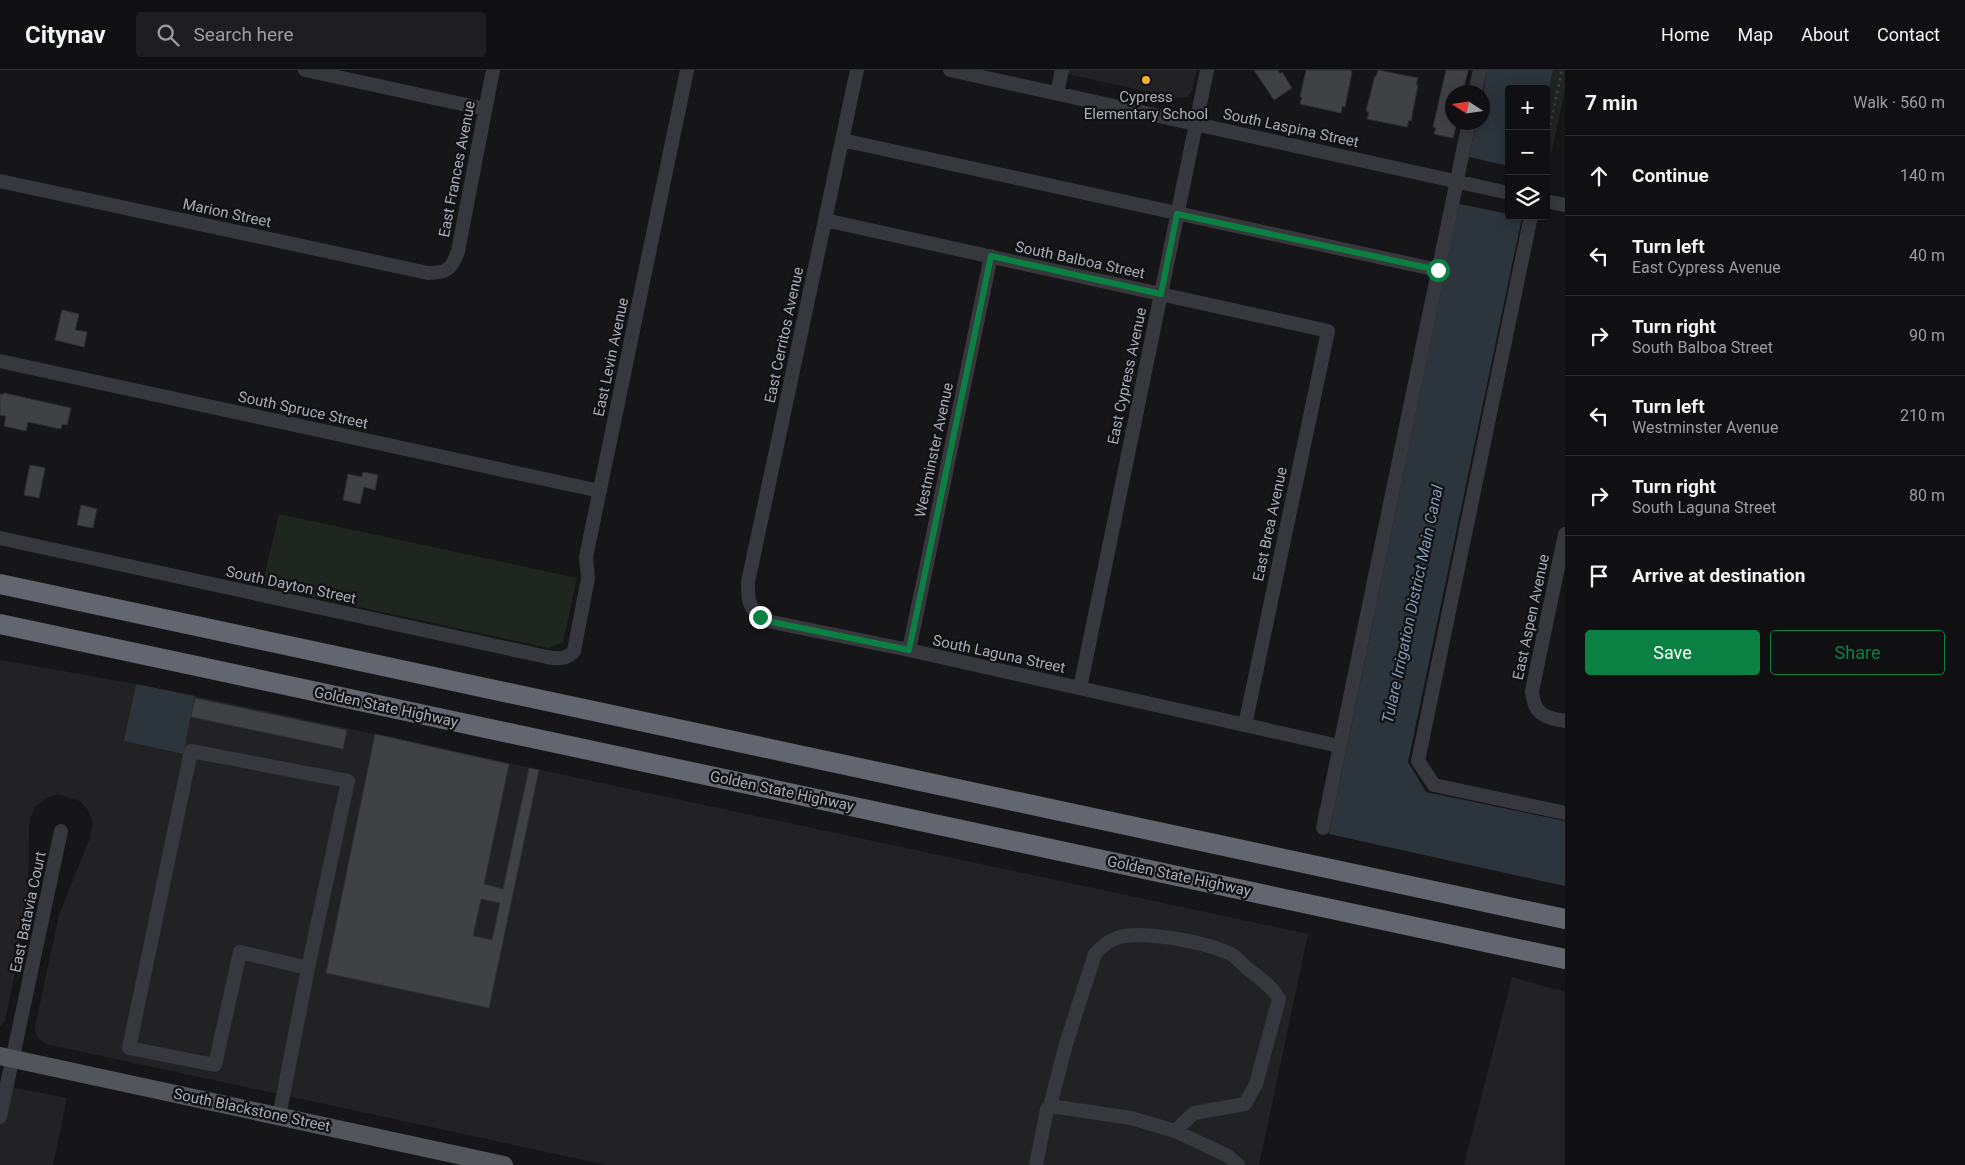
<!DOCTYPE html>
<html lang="en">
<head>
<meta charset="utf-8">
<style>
	:root { --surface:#101012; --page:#1e1e20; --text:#f1f3f6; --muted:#9c9d9f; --line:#303032; --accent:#0b8043 }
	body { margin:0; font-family:Roboto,sans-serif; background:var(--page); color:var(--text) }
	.controls { position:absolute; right:15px; top:15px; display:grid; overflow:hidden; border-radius:5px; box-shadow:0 2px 12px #0003 }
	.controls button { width:45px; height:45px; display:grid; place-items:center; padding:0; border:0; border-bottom:1px solid var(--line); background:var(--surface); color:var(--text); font:25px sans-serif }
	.compass { position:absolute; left:1445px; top:15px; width:45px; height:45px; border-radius:50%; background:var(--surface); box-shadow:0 2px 12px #0003; rotate:282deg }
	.stop { position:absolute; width:15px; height:15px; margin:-11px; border:4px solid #0b8043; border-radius:50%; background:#fff }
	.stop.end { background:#0b8043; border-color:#fff; box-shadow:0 1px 5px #0008 }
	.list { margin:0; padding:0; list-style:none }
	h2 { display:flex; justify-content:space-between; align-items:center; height:65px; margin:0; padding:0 20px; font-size:21px }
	h2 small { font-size:16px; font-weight:400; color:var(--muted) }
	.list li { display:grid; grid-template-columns:32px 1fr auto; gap:15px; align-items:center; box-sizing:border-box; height:80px; padding:0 20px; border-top:1px solid var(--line) }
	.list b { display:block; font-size:19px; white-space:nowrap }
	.list p { margin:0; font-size:16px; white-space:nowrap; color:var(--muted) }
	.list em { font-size:16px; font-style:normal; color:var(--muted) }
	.actions { display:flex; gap:10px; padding:15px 20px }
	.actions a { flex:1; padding:11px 0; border:1px solid var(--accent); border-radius:5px; text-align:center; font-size:18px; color:var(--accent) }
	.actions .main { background:var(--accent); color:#fff }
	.icon { flex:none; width:28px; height:28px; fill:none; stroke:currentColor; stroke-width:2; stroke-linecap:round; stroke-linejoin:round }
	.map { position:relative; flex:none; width:1565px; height:1095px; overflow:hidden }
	header { display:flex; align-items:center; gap:30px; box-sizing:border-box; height:70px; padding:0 25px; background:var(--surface); border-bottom:1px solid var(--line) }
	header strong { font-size:24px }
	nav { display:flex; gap:28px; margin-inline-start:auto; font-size:18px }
	.search { width:350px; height:45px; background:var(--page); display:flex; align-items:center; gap:12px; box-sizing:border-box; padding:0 18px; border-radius:5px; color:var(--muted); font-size:19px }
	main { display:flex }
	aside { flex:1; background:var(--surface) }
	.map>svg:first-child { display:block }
	.built { fill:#222225 }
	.green { fill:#1e261f }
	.water { fill:#2c353c }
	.building { fill:#404145; stroke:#303034; fill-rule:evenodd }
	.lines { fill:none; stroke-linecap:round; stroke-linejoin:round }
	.path { stroke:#3d3f44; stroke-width:2.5; stroke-dasharray:2.5 4; stroke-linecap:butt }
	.minor { stroke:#37383d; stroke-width:14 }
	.major { stroke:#53555c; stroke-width:18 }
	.highway { stroke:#63666e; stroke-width:20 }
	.route { stroke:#0b8043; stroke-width:6 }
	.poi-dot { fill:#f2b134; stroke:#111113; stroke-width:2 }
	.labels { text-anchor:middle; stroke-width:4.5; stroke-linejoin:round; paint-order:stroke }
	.poi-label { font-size:15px; fill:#a8adb8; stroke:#111113 }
	.street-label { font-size:15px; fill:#a8adb8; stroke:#111113 }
	.water-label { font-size:16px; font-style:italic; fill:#7f9bb3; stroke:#111113 }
</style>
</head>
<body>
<header>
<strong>Citynav</strong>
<div class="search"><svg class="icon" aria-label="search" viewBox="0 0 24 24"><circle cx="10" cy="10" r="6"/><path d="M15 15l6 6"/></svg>Search here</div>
<nav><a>Home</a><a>Map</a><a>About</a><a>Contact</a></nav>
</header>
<main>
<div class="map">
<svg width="1565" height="1095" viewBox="0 0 1565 1095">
	<rect width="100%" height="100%" fill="#161618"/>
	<path class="built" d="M1049,0H1197L1192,21L1187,27L1177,28Z
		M0,590L136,614L125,671L182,684L195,626L1308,864L1259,1095H607L46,974L37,967L35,957L59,845L90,768L93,754L88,740L80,731L57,724L46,728L36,736L31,746L29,756L28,838L5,951L0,957Z
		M1512,907L1565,922V1095H1464Z
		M0,1015L67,1028L53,1095H0Z"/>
	<path class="green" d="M1553,0H1565V19L1546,108V33Z
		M279,444L577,508L563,572L548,578L262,516Z"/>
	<path class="water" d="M1487,0H1553L1546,33V19H1509V96L1469,87L1476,53L1482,52L1483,23Z
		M1459,134L1509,144V146L1522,147L1408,692L1426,722L1565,751V816L1329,764Z
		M136,614L195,626L183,684L124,671Z"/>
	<path class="building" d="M1254,0H1278L1280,4L1282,2L1292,18L1274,30Z
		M1306,0H1350L1352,2L1345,37L1342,36L1341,43L1300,34L1302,27H1300Z
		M1378,0L1418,8L1416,15H1418L1411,51L1409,50L1407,57L1367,49L1369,42L1366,41L1375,6L1376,7Z
		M1446,0H1468L1463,22H1452V52H1457L1453,68L1434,64L1436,58L1433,57Z
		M62,240L79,244L75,260L87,262L84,277L55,270Z
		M4,323L71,338L67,355L62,354L61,359L28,352L26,361L4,356L6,346L0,345V324L3,325Z
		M30,395L45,398L39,428L24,425Z
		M363,402L378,405L375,420L364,417L360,434L343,430L348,404L362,407Z
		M81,435L97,439L93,458L77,455Z
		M195,628L347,660L343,679L191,647Z
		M375,664L509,694L484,814L503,819L529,698L539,700L489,938L326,903ZM481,829L500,833L492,870L473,866Z"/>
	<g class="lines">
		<path class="path" d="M1546,74L1562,0"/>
		<path class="minor" d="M305,0L485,39
			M857,0L748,512C747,535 751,543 772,552L909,580L1339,676
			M950,0L1509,123
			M1475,22L1480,0
			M1057,23L1062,0
			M842,70L1438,200
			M0,111L428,203C447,203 452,199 458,181L493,0
			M1546,131L1565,135
			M1531,146L1418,691L1434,715L1565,743
			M825,150L1328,261L1245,655
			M0,291L600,421
			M1565,464L1532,621C1534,645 1544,647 1565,651
			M0,468L547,587C558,589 566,590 574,581L588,508L586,487L687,0
			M909,580L991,186
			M1080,618L1207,0
			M1323,758L1469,52
			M1050,1036L1066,974L1095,884C1101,877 1109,871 1117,868C1138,859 1215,873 1234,886C1239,890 1243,895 1248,899C1260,909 1271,915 1279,929L1256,1014L1245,1034L1194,1043L1175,1061
			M0,1047L61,761
			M279,1047L308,898L348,711L191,681L129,978L215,995L240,882L308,898
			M1036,1095L1047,1039L1050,1036L1131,1048L1175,1061L1228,1086L1238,1095"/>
		<path class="major" d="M0,986L504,1095"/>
		<path class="highway" d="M0,514L1565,849
			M0,554L1565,889"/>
	</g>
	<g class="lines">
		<path class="route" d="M760,547L772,552L909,580L991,186L1161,224L1177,144L1438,200"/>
	</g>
	<circle class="poi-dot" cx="1146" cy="10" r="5"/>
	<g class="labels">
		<g class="poi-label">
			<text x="1146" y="32">Cypress<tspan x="1146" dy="17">Elementary School</tspan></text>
		</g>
		<g class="street-label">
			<text transform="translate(1291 58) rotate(12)" y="5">South Laspina Street</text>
			<text transform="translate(457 99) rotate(-79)" y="5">East Frances Avenue</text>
			<text transform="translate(227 143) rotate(12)" y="5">Marion Street</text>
			<text transform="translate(1080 190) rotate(12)" y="5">South Balboa Street</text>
			<text transform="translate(784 265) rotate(-78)" y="5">East Cerritos Avenue</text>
			<text transform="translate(611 287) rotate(-78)" y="5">East Levin Avenue</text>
			<text transform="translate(1127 306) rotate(-78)" y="5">East Cypress Avenue</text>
			<text transform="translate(303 340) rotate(12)" y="5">South Spruce Street</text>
			<text transform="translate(934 380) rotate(-78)" y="5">Westminster Avenue</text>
			<text transform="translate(1270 454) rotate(-78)" y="5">East Brea Avenue</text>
			<text transform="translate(291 515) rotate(12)" y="5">South Dayton Street</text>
			<text transform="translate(1531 547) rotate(-78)" y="5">East Aspen Avenue</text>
			<text transform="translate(999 584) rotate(12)" y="5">South Laguna Street</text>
			<text transform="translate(386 637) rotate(12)" y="5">Golden State Highway</text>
			<text transform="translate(782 721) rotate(12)" y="5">Golden State Highway</text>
			<text transform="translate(1179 806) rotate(12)" y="5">Golden State Highway</text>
			<text transform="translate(28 842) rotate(-78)" y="5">East Batavia Court</text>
			<text transform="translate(252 1040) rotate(12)" y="5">South Blackstone Street</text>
		</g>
		<g class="water-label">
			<text transform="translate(1412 534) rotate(-78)" y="6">Tulare Irrigation District Main Canal</text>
		</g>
	</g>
</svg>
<div class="controls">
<button>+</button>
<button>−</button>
<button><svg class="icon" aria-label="layers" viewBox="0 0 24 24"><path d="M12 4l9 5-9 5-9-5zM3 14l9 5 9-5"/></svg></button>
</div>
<svg class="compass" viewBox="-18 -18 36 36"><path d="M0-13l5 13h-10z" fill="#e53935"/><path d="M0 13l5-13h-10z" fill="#9c9d9f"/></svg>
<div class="stop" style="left:1438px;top:200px"></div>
<div class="stop end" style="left:760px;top:547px"></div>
</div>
<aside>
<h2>7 min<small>Walk · 560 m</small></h2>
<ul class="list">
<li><svg class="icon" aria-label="ahead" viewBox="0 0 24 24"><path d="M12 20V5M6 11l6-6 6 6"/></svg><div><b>Continue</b></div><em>140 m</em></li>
<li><svg class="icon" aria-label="left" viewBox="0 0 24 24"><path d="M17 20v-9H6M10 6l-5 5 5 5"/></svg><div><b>Turn left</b><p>East Cypress Avenue</p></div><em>40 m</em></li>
<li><svg class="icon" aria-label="right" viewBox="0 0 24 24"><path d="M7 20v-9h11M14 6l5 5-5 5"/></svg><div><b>Turn right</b><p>South Balboa Street</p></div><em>90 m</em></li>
<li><svg class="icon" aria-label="left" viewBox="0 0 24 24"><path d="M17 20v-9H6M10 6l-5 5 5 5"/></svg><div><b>Turn left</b><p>Westminster Avenue</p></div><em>210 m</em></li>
<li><svg class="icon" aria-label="right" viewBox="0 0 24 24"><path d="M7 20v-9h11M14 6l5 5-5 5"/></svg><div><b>Turn right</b><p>South Laguna Street</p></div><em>80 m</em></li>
<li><svg class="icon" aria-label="arrive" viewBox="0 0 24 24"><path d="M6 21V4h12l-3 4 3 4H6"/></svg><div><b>Arrive at destination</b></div></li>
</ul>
<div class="actions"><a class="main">Save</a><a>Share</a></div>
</aside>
</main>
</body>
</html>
